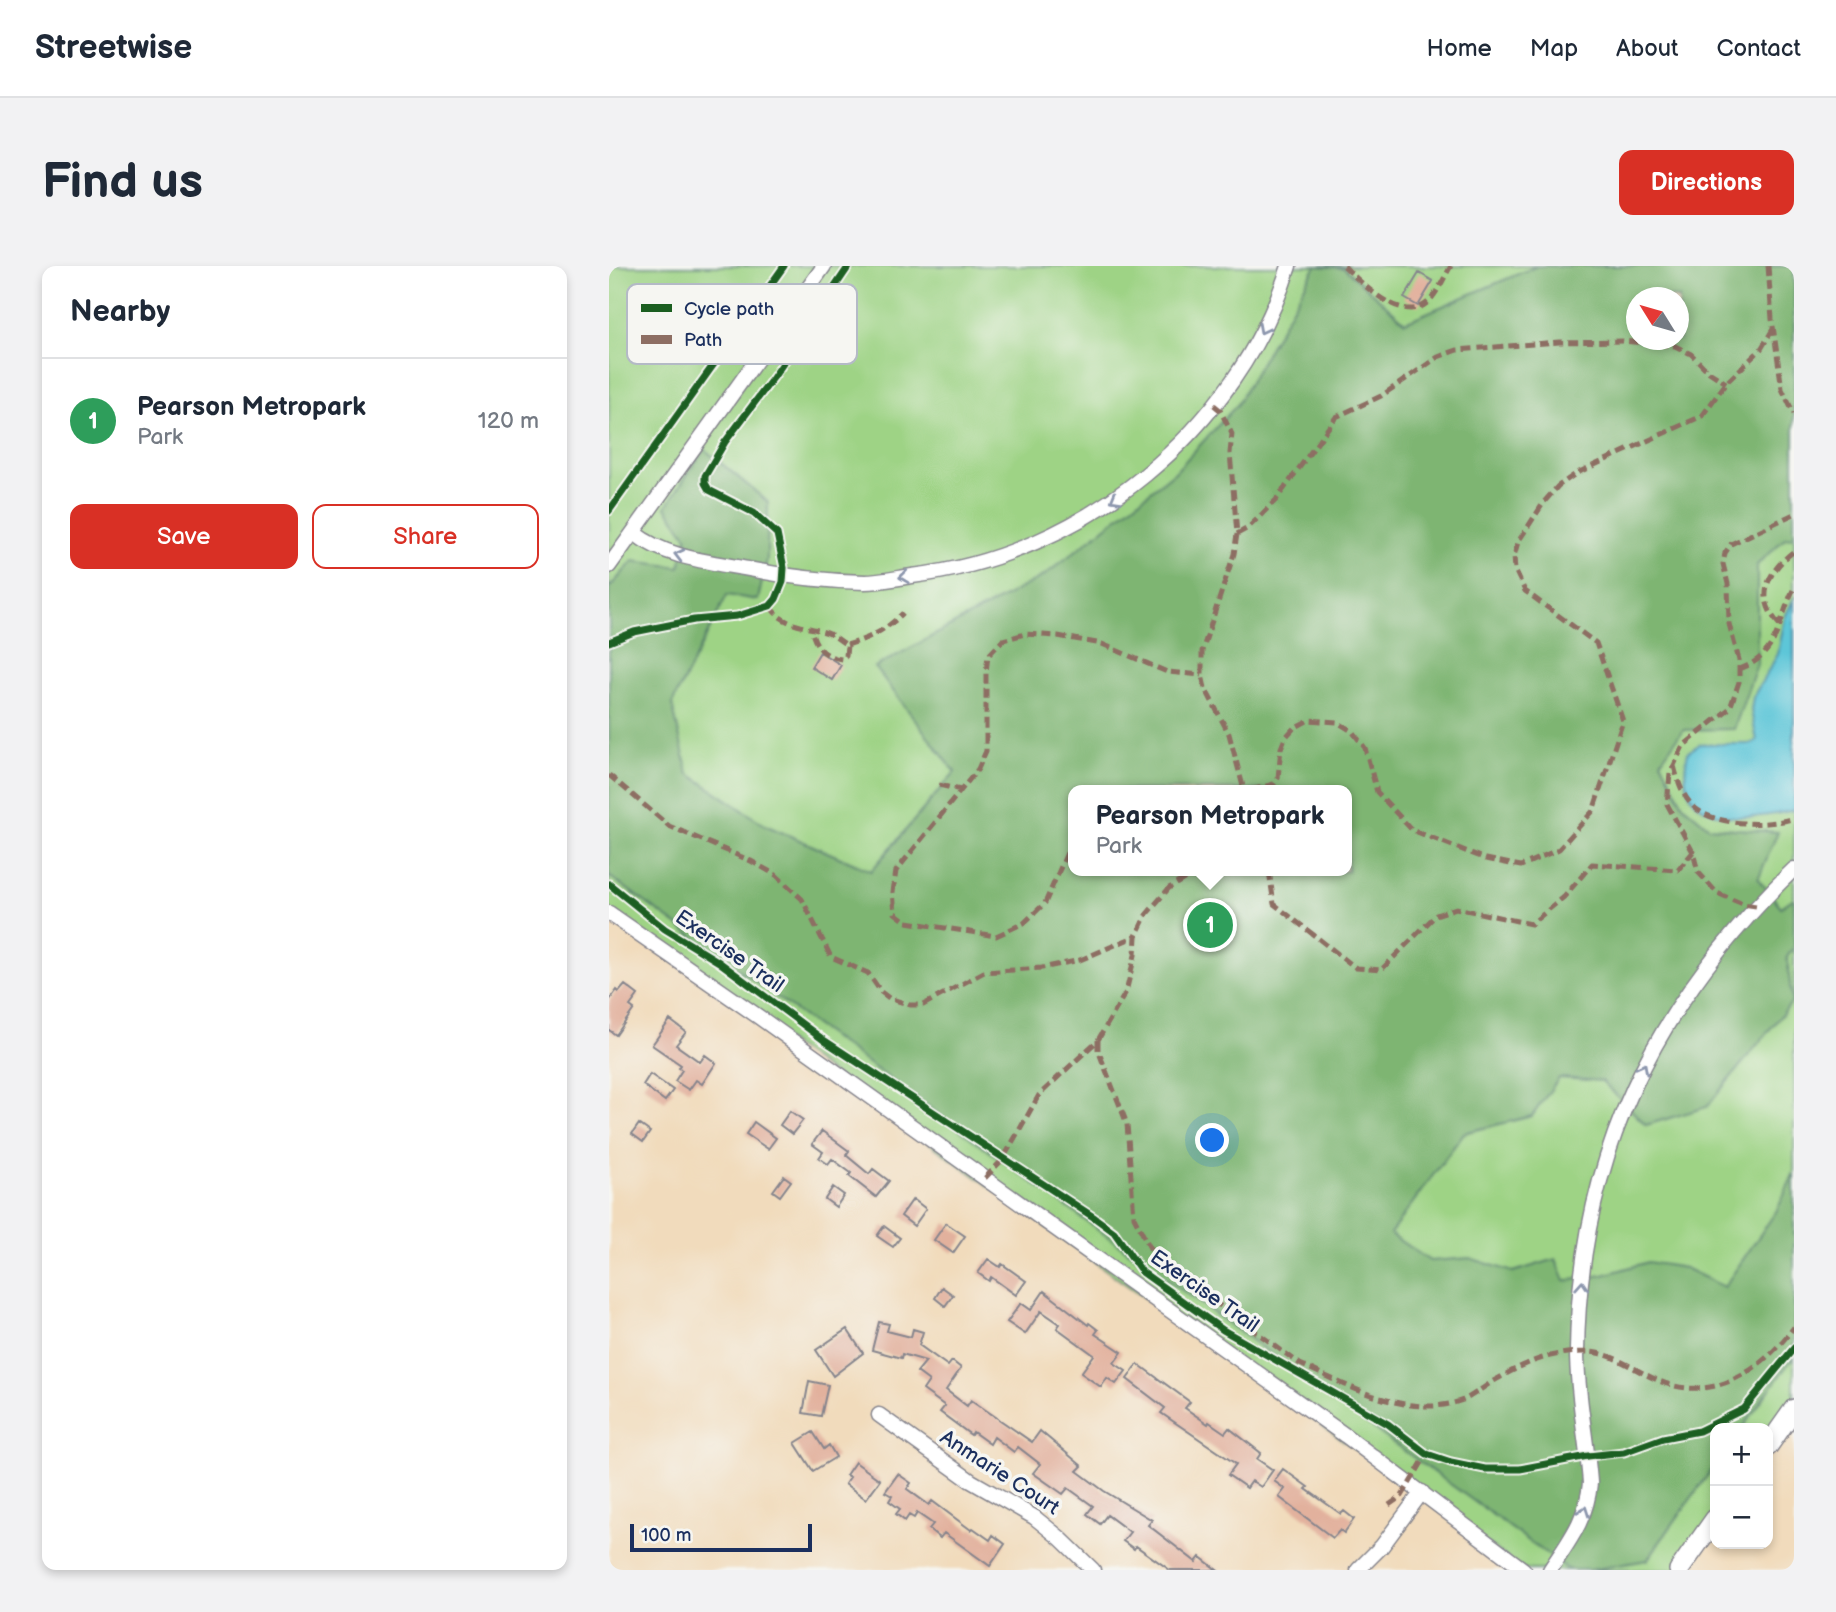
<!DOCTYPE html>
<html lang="en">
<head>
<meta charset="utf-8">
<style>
	:root { --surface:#fff; --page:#f2f2f3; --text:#1f2937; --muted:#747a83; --line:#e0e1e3; --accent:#d93025 }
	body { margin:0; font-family:"Balsamiq Sans",sans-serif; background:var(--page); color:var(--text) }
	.controls { position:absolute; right:21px; bottom:21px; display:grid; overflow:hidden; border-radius:14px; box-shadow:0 4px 10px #0003 }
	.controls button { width:63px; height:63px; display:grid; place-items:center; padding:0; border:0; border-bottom:2px solid var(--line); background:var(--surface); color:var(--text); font:35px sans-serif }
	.compass { position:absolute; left:1017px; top:21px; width:63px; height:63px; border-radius:50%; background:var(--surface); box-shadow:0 4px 10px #0003; rotate:307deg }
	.scale { position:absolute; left:21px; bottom:18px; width:182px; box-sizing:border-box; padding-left:7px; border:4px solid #1b2f5e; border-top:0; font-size:19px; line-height:24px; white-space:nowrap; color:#1b2f5e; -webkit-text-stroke:5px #f6f6f2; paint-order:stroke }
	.you { position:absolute; left:604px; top:875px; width:24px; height:24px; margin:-18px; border:5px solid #fff; border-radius:50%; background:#1a73e8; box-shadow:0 0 0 10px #1a73e833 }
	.badge { display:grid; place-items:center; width:46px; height:46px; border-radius:50%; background:var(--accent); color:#fff; font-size:23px; font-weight:700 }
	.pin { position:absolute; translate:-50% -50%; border:4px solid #fff; box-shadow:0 2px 7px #0006 }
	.popup { position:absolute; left:459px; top:519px; width:284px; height:91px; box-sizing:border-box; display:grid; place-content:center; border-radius:14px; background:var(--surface); filter:drop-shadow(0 2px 5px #0005); font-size:23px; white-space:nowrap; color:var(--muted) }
	.popup b { font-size:26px; color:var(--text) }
	.popup::after { content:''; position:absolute; left:50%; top:100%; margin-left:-14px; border:14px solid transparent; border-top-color:var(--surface) }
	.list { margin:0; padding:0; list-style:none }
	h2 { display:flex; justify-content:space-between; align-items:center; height:91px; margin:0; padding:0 28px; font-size:30px }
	h2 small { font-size:23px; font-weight:400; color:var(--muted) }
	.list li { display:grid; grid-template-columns:46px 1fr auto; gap:21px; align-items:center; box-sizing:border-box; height:126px; padding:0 28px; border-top:2px solid var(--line) }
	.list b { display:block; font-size:26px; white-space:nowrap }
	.list p { margin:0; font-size:23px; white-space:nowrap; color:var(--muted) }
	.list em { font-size:23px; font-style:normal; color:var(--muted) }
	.actions { display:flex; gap:14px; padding:21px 28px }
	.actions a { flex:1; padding:16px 0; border:2px solid var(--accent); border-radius:14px; text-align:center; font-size:24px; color:var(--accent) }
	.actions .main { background:var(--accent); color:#fff }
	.map { position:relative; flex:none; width:1185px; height:1304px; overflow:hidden; border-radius:14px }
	header { display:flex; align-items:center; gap:42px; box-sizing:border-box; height:98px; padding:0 35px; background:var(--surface); border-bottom:2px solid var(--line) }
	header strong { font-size:33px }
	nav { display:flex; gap:38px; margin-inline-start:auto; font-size:24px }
	.intro { display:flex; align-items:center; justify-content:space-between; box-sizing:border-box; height:168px; padding:0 42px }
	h1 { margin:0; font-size:49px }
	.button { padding:18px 32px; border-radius:14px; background:var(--accent); color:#fff; font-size:24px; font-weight:700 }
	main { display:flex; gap:42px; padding:0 42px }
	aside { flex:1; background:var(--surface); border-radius:14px; box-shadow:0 4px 10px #0003 }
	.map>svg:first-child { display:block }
	.green { fill:#9ed385; stroke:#5c8172; stroke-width:2; fill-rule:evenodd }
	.forest { fill:#7eb572; stroke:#4c7268; stroke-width:2; fill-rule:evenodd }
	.water { fill:#5dc6d8; stroke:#3c7a9b; stroke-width:2 }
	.building { fill:#e2b19d }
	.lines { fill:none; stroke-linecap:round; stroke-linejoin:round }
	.minor-casing { stroke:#86858d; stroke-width:17 }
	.highway-casing { stroke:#86858d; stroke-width:22 }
	.minor { stroke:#fff; stroke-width:14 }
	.highway { stroke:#fff; stroke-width:19 }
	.quiet { stroke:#8d6e63; stroke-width:5; stroke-dasharray:10 5; stroke-linecap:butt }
	.cycleway-casing { stroke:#f6f6f2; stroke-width:11 }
	.cycleway { stroke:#1b5e20; stroke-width:7 }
	.oneway { stroke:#8d97ae }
	.labels { text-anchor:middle; stroke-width:7; stroke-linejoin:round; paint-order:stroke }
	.street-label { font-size:21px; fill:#1b2f5e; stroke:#f6f6f2 }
	.key { fill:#f6f6f2; stroke:#b4bac6; stroke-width:2 }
	.key-label { font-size:19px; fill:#1b2f5e }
</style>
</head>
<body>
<header>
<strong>Streetwise</strong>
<nav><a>Home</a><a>Map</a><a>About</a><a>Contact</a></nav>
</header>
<div class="intro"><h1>Find us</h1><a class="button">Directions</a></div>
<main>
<aside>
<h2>Nearby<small></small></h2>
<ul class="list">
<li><span class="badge" style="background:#2e9e5b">1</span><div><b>Pearson Metropark</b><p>Park</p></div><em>120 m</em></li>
</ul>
<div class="actions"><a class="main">Save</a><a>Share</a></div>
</aside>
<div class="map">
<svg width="1185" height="1304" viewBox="0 0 1185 1304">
	<rect width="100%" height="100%" fill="#f6f6f2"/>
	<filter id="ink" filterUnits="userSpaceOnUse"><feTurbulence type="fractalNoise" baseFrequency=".0143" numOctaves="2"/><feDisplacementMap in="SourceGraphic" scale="14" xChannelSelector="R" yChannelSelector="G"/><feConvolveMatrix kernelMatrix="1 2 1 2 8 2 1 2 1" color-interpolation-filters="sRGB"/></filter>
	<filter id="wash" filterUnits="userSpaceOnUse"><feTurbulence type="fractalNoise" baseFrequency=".00686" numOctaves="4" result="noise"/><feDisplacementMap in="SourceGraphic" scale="28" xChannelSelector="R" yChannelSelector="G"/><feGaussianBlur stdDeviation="1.57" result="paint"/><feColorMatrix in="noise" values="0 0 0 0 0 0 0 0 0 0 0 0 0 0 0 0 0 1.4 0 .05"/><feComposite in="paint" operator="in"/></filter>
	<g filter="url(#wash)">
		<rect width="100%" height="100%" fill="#f1dbbc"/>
		<path class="green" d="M0,0H1185V1143L1159,1180V1162H1106V1253L1070,1304H915L0,647ZM1028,32H1070V74H1028ZM464,524H738V605H464Z"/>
		<path class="forest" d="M707,0L735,2L796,56L928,0H1185V271L1176,272L1148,299V398L1125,463L1074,464L1052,495L1074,539L1100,561L1169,566L1149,613L1172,641L1185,632V681L1178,691L1183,736L1098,841L1037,859L993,815L950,812L923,850L855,867L781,968L821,995L861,992L904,1006L947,993L956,1015L994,1009L1039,996L1076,1002L1115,1021L1168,944L1185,907V1090L1133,1162H1106V1199L1038,1294L982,1304H960L0,610V322L24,295L71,301L78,271L57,241L95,183L159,236L158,293L149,334L118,329L63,438L79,507L156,559L262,605L346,506L266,401L436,309L566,206L627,140ZM1028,32H1070V74H1028ZM464,524H738V605H464Z"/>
		<path class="water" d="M1185,332V544C1136,556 1061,561 1079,486L1091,478H1141L1148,475L1142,444L1144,431L1169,388L1176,351Z"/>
		<g id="blocks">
			<path class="building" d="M810,7L824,15L809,40L795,32Z
				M211,386L232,399L223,414L202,401Z
				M16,719L29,729L21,740L25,743L7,769L0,764V735L8,724L10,726Z
				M61,754L77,766L67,779L91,796L96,789L107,797L93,818L87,814L80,824L66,815L73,804L70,802L72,799L43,779Z
				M41,808L64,824L56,835L34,819Z
				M181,845L194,854L183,868L171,859Z
				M145,856L167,872L159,883L137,868Z
				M30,858L41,866L34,876L23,868Z
				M213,865L240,885L237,889L260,908L264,903L280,915L267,931L240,910L242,907L223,893L219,898L210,892L214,886L203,878Z
				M175,910L182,915L171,930L164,925Z
				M224,921L235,929L227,941L216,933Z
				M304,933L317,943L305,960L292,950Z
				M337,957L356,970L344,987L325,974Z
				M275,960L291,972L284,981L268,970Z
				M379,993L391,1001L393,998L417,1015L407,1029L382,1011L380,1015L369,1007Z
				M333,1021L344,1029L336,1040L326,1032Z
				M435,1025L479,1059L480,1057L489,1064L486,1068L513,1086L505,1097L517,1105L507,1118L498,1112L492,1121L472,1107L485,1089L448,1062L451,1058L432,1045L416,1068L398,1056L412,1037L422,1044Z
				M270,1056L280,1058L278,1065L302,1071L304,1063L314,1066L310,1079L339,1100L343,1095L352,1102L337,1124L358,1140L362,1134L423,1176L431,1165L473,1200L468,1205L495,1225L543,1254L539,1259L587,1296L591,1291L608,1304H561L527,1280L525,1283L514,1275L521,1266L498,1249L491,1258L478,1248L484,1240L459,1222L454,1228L424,1207L431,1198L409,1181L405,1186L385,1171L381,1178L364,1166L362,1169L331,1146L336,1140L314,1124L320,1115L308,1106L317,1095L293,1088L292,1092L263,1084Z
				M238,1063L254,1087L224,1110L207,1084Z
				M529,1098L581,1136L576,1142L599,1158L600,1156L616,1167L620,1162L652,1187L648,1193L664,1204L652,1221L643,1215L638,1222L619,1209L627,1198L552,1147L556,1142L518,1113Z
				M200,1115L219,1119L212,1150L194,1147Z
				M204,1166L215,1183L220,1179L227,1191L204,1205L186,1177Z
				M246,1196L271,1214L257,1233L236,1218L241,1211L237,1209Z
				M674,1203L699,1221L697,1223L732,1248L735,1245L745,1253L735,1267L731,1264L724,1272L670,1231L676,1223L665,1215Z
				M289,1208L302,1217L298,1223L320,1239L323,1235L362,1264L364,1262L381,1274L384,1269L396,1278L381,1300L335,1267L331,1272L320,1263L324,1258L308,1247L305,1252L300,1249L296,1255L287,1248L291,1243L280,1235L283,1230L276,1226Z"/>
		</g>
	</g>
	<g filter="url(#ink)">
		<use href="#blocks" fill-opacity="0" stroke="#86858d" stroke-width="2"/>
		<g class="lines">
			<g class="minor-casing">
				<path id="minor" d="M25,267C58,293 104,296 145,304C181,311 218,315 256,316C271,316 287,312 303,310C473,290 629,164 680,0
					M0,300L215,0
					M0,647L150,751L737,1170L915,1304
					M270,1149L362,1215L425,1251L451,1272L484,1304
					M749,1304L773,1280L813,1226
					M941,1304C960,1275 978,1253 981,1217C978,1174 968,1130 968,1086C970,890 1045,738 1185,603"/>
			</g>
			<g class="highway-casing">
				<path id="highway" d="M1159,1180L1185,1143
					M1070,1304L1106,1253"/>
			</g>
			<use href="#minor" class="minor"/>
			<use href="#highway" class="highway"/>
			<path class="quiet" d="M735,0C753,18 793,58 818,37C828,29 835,11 842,0
				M1159,0L1163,53L1173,123L1185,148
				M605,139L611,144L623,168L621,187L628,268L625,288L593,385V409L596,422L620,468L635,524
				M628,268L639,262L667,234L727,151L772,130L829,91L848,84L950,76L1014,75L1066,80L1082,88L1100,106L1117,117
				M161,340C175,363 202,359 223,369C228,372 233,376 238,379L237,390L233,393C215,391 206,380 202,363
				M1170,358C1145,331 1159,305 1185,285
				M238,379C261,372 277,364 294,347
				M1130,403C1171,389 1168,356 1185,322
				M1065,500C1069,515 1073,529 1084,540C1103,560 1160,561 1185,552
				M0,509L60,560L142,595L167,609L193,633L222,691L259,707L272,726L280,732L301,739H314L375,706L433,702L471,694L527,670
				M330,519L352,524
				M642,524L665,518L669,512L672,482L676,472L685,462L700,454L728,456L743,465L756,482L768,526L803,564L877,593L912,600L950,583L984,545L1014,455L987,377L916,325L906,304L905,290L909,276L935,236L949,220L968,207L1093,150L1117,117L1152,83L1164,63
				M464,573L436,637L415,657L387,670L298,656L286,647L284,626L287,605L369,503L377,485V406L379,390L394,374L416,368L449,370L493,378L558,406L593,409
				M660,605L665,638L747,702L772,704L827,649L847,642L922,658L955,631L983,598L1069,604L1084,586
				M1147,640L1134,638L1108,627L1089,606L1084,586L1058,538L1061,508L1074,480L1121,442L1130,416V394L1120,358L1119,318L1114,298L1116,287L1122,278L1185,248
				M489,774V784L518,858L525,951L543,986L554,998L691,1098C739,1120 800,1154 854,1134C866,1129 878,1118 890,1112C917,1096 943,1086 975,1086C1001,1085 1022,1102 1044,1112C1100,1140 1151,1107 1185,1061
				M376,912L394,893L430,829L489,774L517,726L526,689L527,670L537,649L560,622L587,606L594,605
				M780,1239L793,1230L818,1188"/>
			<g class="cycleway-casing">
				<path id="cycleway" d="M0,245L175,0
					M0,376L25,366L85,354L128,350L161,340L167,333L174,316L175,302L168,268L145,247L100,224L96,217V210L116,176L164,112L240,0
					M0,618L56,663L110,696L216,775L486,952L505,966L533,1006L614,1064L779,1158L818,1188L842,1196L876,1203H911L979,1190L1015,1186L1054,1172L1090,1165L1135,1143L1185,1082"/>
			</g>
			<use href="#cycleway" class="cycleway"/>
		</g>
		<defs><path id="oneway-chevron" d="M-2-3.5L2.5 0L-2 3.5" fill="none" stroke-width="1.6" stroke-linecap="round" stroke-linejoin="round" transform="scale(1.75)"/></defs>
		<g class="oneway">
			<use href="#oneway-chevron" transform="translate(654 63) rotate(117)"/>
			<use href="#oneway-chevron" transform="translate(506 233) rotate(150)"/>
			<use href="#oneway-chevron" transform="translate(70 289) rotate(-166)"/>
			<use href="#oneway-chevron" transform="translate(295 311) rotate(173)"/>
			<use href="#oneway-chevron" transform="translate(1034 802) rotate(-62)"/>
			<use href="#oneway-chevron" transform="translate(973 1020) rotate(-86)"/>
			<use href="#oneway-chevron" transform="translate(975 1245) rotate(-70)"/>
		</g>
	</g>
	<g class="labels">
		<g class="street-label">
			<text transform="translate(121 685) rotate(35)" y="7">Exercise Trail</text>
			<text transform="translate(596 1025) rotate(35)" y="7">Exercise Trail</text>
			<text transform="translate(391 1206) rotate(33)" y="7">Anmarie Court</text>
		</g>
	</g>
	<rect x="18" y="18" width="230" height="80" rx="10" class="key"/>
	<rect x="32" y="38" width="31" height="8" fill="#1b5e20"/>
	<rect x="32" y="69" width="31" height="9" fill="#8d6e63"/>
	<g class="key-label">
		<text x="75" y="49">Cycle path</text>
		<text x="75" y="80">Path</text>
	</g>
</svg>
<div class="controls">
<button>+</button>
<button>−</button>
</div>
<svg class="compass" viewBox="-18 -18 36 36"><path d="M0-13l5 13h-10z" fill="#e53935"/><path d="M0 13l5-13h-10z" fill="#747a83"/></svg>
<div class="scale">100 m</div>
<div class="you"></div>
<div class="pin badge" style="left:601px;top:659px;background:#2e9e5b">1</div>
<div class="popup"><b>Pearson Metropark</b>Park</div>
</div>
</main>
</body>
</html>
